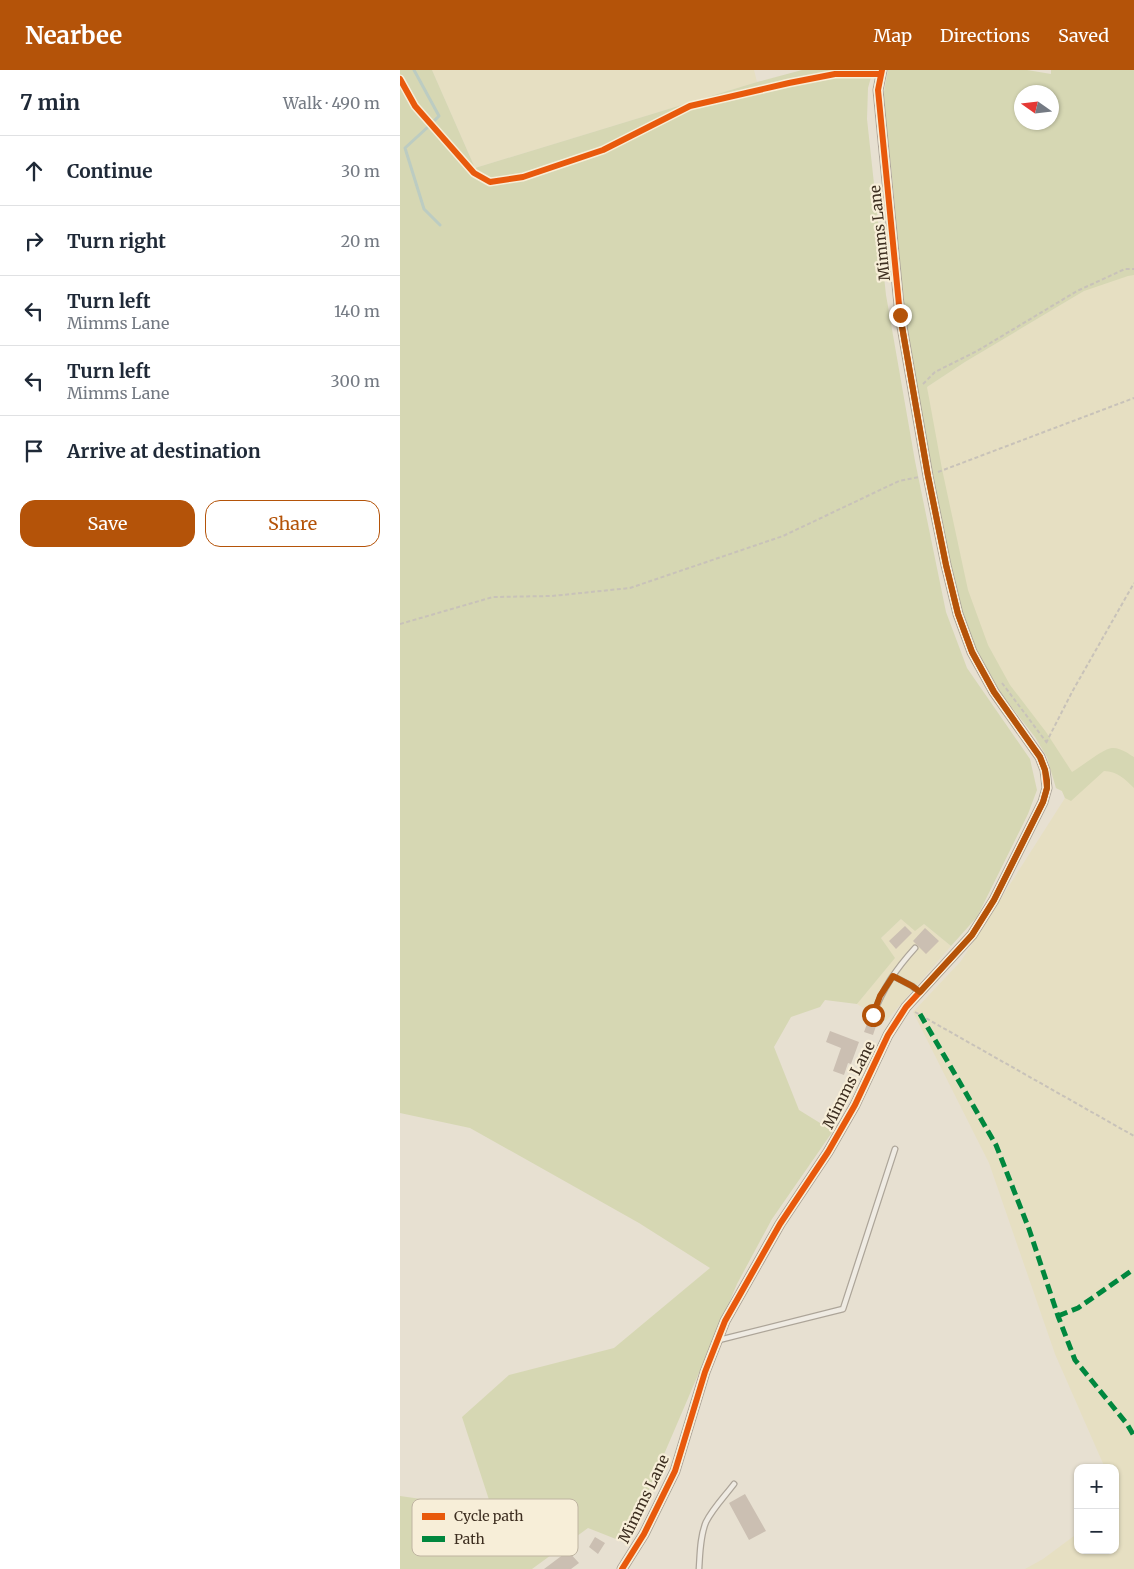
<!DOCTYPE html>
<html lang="en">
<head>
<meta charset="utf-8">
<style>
	:root { --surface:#fff; --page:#f6f6f7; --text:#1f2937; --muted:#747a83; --line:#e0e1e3; --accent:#b45309 }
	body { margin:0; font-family:Merriweather,serif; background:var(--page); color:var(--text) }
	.controls { position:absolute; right:15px; bottom:15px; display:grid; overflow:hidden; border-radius:10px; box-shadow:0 1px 4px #0004 }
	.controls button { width:45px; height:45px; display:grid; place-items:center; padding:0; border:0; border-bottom:1px solid var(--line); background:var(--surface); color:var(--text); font:25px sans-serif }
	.compass { position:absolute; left:614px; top:15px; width:45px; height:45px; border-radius:50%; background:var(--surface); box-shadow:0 1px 4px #0004; rotate:284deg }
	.stop { position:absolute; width:15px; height:15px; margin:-11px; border:4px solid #b45309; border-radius:50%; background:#fff }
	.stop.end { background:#b45309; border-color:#fff; box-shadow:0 1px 5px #0008 }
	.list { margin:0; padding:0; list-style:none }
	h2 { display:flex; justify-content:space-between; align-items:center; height:65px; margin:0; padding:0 20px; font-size:21px }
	h2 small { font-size:16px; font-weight:400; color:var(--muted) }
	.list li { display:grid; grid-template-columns:32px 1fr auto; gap:15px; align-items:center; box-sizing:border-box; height:70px; padding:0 20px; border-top:1px solid var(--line) }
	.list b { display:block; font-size:19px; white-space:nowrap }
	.list p { margin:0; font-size:16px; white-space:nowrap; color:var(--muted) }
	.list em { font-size:16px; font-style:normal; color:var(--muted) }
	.actions { display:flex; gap:10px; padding:15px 20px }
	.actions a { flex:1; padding:11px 0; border:1px solid var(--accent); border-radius:15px; text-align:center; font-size:18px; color:var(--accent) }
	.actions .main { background:var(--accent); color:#fff }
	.icon { flex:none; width:28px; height:28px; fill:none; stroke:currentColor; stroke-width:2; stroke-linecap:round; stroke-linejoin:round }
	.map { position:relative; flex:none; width:734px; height:1499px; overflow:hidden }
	header { display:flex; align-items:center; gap:30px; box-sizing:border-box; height:70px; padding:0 25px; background:var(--accent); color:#fff }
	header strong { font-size:24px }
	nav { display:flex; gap:28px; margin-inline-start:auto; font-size:18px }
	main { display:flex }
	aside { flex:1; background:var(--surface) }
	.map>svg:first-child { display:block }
	.farmland { fill:#e6dfc2 }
	.green { fill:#d6d7b3; fill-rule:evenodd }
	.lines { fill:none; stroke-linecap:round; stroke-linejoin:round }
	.stream { stroke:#bcccc2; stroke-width:3 }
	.building { fill:#cbbfb2 }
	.lane-casing { stroke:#ada599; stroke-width:7 }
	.street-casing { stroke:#ada599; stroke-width:11 }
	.path { stroke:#c8c2b9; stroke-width:2; stroke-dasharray:4 2.5; stroke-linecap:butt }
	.lane { stroke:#efebe3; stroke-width:4.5 }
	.street { stroke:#efebe3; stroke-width:9 }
	.quiet { stroke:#00873e; stroke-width:5; stroke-dasharray:10 5; stroke-linecap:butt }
	.cycleway-casing { stroke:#f7eed8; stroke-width:9 }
	.cycleway { stroke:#e8590c; stroke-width:6 }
	.route { stroke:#b45309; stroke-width:6 }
	.labels { text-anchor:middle; stroke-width:4.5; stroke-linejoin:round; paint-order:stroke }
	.street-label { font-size:15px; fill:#3d2e20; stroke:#f7eed8 }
	.key { fill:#f7eed8; stroke:#bfb4a1; stroke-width:1 }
	.key-label { font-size:14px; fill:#3d2e20 }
</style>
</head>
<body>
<header>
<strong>Nearbee</strong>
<nav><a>Map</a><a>Directions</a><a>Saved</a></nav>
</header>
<main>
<aside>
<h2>7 min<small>Walk · 490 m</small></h2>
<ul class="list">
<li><svg class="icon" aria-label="ahead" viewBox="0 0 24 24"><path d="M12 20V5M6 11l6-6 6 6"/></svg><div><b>Continue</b></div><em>30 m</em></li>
<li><svg class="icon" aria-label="right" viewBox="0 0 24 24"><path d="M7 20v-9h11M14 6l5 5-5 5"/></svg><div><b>Turn right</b></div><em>20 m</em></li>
<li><svg class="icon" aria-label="left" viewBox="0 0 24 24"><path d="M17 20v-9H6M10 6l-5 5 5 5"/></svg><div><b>Turn left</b><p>Mimms Lane</p></div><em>140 m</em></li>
<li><svg class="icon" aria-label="left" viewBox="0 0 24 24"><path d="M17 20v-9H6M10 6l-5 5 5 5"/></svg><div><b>Turn left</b><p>Mimms Lane</p></div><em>300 m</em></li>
<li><svg class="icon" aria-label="arrive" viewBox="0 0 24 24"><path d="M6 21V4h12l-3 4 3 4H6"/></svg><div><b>Arrive at destination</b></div></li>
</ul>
<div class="actions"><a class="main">Save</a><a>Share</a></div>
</aside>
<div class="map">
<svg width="734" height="1499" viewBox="0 0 734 1499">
	<rect width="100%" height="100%" fill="#e7e0d1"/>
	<path class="farmland" d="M32,0H354L357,12L75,98Z
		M734,187V1499H625L643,1489L678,1463V1480H715V1435L720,1431L715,1420V1398H705L655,1284L589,1093L513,942L561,891L665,728L662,721L656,718L647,687L635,667L602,625L536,430L527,317L565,292L684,221Z
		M502,848L524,854L551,876L486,951L457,934L494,888L481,868Z"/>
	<path class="green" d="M0,0H32L75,98L357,12L402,0H473L468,18L467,49L486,225L515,391L546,542L567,598L630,689L637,720L628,744L577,847L551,876L524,854L515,861L501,849L481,868L495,888L457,934L425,930L420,937L391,947L374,977L399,1040L433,1061L372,1149L337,1214L226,1473L188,1458L132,1499H0V1426L92,1439L62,1347L109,1305L214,1278L310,1198L239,1153L70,1058L0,1043Z
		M488,0H627L651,4V0H734V205L728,206L684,221L565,292L527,317L542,399L568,520L588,575L610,615L646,662L672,702C681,697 704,678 712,678C719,677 728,683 734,687V718C726,710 717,701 704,701L671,731L665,728L662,721L656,718L647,687L635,667L602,625L573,574L554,516L536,430L505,248L492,106L483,27ZM622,22H652V52H622Z"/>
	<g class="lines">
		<path class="stream" d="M14,0L39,46L33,52
			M29,56L5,78L24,139L40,155"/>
	</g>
	<path class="building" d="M505,856L512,863L496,879L489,871Z
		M525,858L539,871L526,884L513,871Z
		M468,951L477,953L473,965L464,962Z
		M430,961L459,972L451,994L448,993L444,1005L433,1001L441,978L426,972Z
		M345,1424L366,1461L349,1470L329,1433Z
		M195,1467L205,1473L198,1484L189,1477Z
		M168,1481L179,1493L171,1499H144Z"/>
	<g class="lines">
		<g class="lane-casing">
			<path id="lane" d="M493,906L512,916L519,922
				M473,945C483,918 496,899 515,878
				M319,1270L443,1239L495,1079
				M299,1499C300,1484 300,1466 306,1452C313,1438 325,1426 334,1414"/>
		</g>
		<g class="street-casing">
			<path id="street" d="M222,1499L244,1464L275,1401L305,1302L325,1251L380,1154L428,1082L455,1035L488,965L506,937L572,865L594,830L643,732L647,718L645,700L640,687L594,622L572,582L558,544L546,495L528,406L500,245L478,20L482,0"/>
		</g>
		<path class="path" d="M523,314L535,302L577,281L677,221L725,199H734
			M538,402L734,328
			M0,554L93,527L152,526L230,518L383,466L499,411L519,407
			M602,613L647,673
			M646,673L672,622L734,513
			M515,942L734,1066"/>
		<use href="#lane" class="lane"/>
		<use href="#street" class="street"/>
		<path class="quiet" d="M520,944L596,1075L629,1159L658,1246L675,1290L727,1354L734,1366
			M658,1246L678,1238L734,1199"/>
		<g class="cycleway-casing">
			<path id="cycleway" d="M0,9L15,36L74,103L90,112L123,107L203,80L290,36L389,13L435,4H480
				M222,1499L244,1464L275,1401L305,1302L325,1251L380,1154L428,1082L455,1035L488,965L506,937L572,865L594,830L643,732L647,718L645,700L640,687L594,622L572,582L558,544L546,495L528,406L500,245L478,20L482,0"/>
		</g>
		<use href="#cycleway" class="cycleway"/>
	</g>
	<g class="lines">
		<path class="route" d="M473,945L480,926L493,906L512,916L520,922L572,865L594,830L643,732L647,718V710L645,700L640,687L594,622L572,582L558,544L546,495L528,406L500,245"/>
	</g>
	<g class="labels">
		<g class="street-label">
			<text transform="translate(480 163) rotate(-96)" y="5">Mimms Lane</text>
			<text transform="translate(449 1015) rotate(-63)" y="5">Mimms Lane</text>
			<text transform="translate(244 1429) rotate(-64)" y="5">Mimms Lane</text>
		</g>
	</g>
	<rect x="12" y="1429" width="166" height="57" rx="8" class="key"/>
	<rect x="22" y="1443" width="23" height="7" fill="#e8590c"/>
	<rect x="22" y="1466" width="23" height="6" fill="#00873e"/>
	<g class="key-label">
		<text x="54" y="1451">Cycle path</text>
		<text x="54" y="1474">Path</text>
	</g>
</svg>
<div class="controls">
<button>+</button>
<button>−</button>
</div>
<svg class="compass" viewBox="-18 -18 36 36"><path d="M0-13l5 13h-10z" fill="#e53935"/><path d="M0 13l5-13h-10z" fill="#747a83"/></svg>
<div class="stop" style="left:473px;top:945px"></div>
<div class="stop end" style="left:500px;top:245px"></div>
</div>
</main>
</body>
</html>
